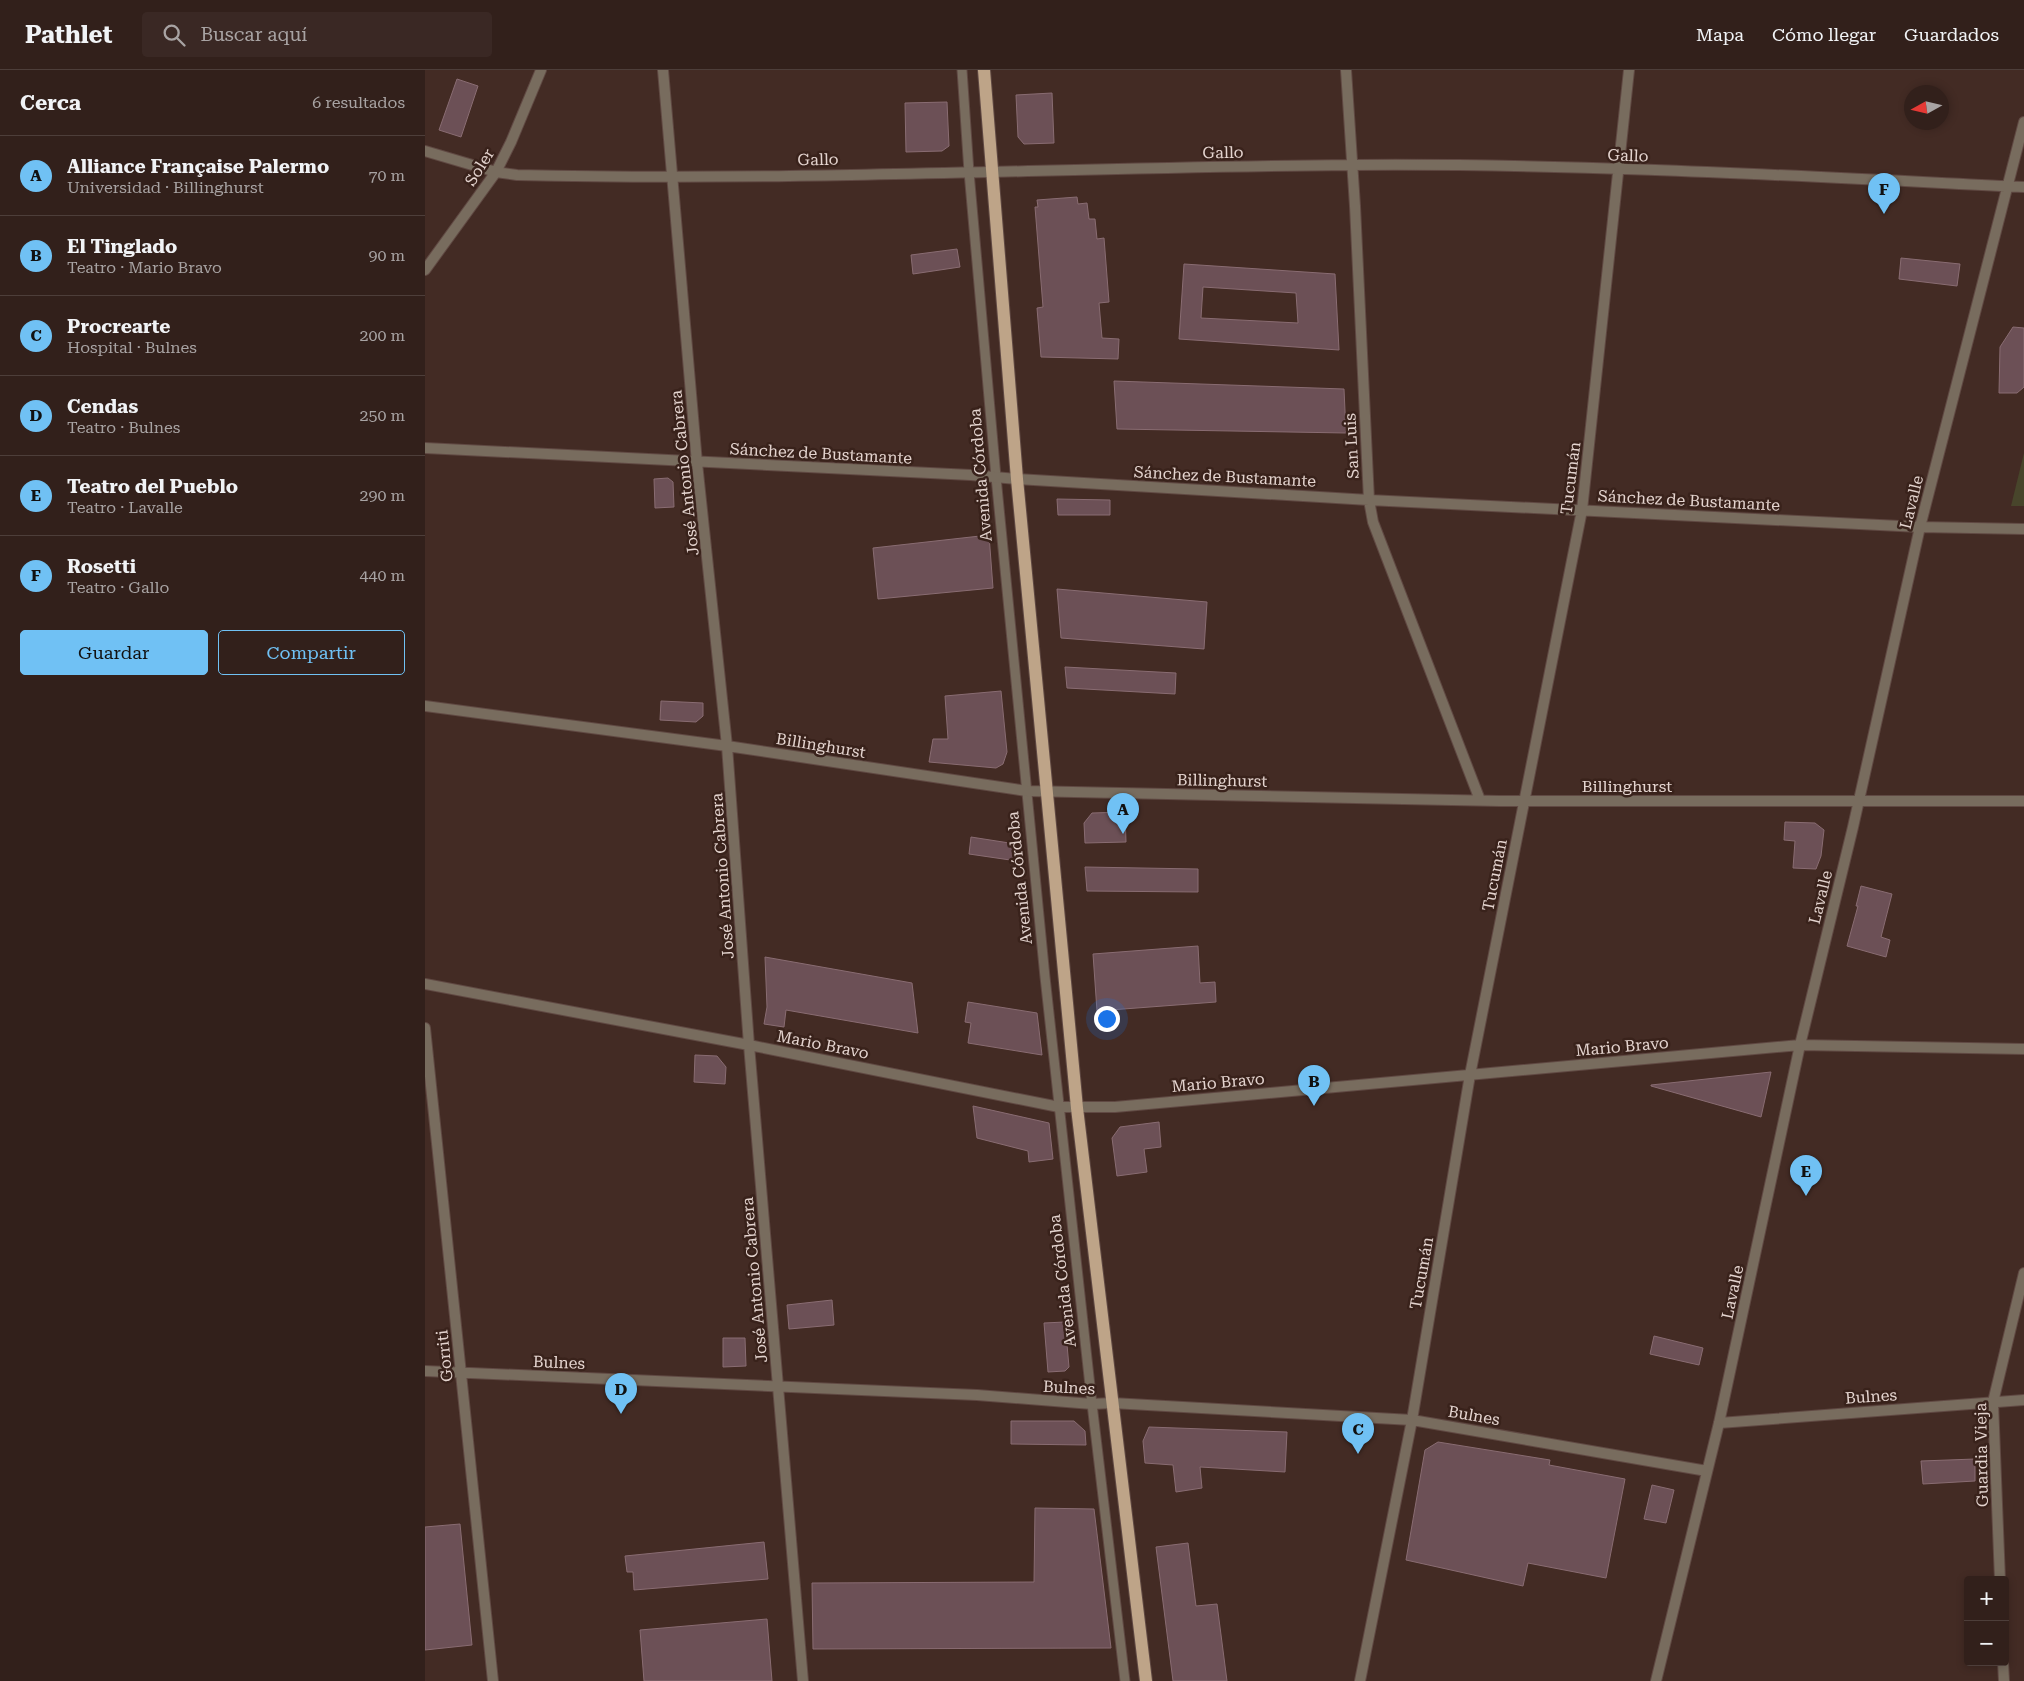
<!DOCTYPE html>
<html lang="es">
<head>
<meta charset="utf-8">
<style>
	:root { --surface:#32201b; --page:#3a2824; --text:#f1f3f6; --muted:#a8a3a3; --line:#4d3e3a; --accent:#70c1f4 }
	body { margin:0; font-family:"Roboto Serif",serif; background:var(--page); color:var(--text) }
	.controls { position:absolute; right:15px; bottom:15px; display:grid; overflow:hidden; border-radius:5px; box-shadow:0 2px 8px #0003 }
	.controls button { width:45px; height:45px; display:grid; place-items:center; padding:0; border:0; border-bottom:1px solid var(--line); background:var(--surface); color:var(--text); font:25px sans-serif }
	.compass { position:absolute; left:1479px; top:15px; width:45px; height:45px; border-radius:50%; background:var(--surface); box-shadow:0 2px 8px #0003; rotate:262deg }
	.you { position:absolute; left:681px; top:948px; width:18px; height:18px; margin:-12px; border:4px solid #fff; border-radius:50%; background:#1a73e8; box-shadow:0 0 0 8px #1a73e833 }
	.badge { display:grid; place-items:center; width:32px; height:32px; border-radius:50%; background:var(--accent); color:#111; font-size:16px; font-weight:700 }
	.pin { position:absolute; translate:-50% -41px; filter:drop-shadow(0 1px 2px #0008) }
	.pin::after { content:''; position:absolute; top:26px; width:18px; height:15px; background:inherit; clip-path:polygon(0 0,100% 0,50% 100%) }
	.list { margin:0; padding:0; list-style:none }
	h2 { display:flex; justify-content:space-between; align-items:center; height:65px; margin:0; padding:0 20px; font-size:21px }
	h2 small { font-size:16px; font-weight:400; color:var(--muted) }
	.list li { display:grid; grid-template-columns:32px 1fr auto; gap:15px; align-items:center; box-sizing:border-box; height:80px; padding:0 20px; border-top:1px solid var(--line) }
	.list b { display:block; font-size:19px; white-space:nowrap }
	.list p { margin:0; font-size:16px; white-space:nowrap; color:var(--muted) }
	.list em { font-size:16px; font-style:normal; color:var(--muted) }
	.actions { display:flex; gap:10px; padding:15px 20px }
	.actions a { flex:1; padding:11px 0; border:1px solid var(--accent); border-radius:5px; text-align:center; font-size:18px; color:var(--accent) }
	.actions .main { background:var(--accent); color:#111 }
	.icon { flex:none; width:28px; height:28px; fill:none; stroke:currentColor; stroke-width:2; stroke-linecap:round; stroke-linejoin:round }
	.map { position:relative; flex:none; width:1599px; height:1611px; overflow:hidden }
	header { display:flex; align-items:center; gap:30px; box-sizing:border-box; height:70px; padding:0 25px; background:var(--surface); border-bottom:1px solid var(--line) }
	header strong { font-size:24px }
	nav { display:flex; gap:28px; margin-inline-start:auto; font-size:18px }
	.search { width:350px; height:45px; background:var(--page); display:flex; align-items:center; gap:12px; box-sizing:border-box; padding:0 18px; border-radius:5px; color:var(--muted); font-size:19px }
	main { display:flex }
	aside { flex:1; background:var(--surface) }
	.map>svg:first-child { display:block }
	.green { fill:#48452b }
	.building { fill:#6c5056; stroke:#896c72; fill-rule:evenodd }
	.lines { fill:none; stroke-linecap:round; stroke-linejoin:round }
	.service-casing { stroke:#604943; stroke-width:11 }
	.minor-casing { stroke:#604943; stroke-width:12 }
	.primary-casing { stroke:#604943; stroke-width:14 }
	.service { stroke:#786c5e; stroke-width:9 }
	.minor { stroke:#786c5e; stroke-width:10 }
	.primary { stroke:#bea488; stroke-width:12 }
	.labels { text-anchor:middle; stroke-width:5; stroke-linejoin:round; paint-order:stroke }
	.street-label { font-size:16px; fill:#e4d4cf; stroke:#39221b }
</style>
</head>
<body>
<header>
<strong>Pathlet</strong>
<div class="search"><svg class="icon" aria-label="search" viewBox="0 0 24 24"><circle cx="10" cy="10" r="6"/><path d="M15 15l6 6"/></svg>Buscar aquí</div>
<nav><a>Mapa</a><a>Cómo llegar</a><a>Guardados</a></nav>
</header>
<main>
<aside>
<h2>Cerca<small>6 resultados</small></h2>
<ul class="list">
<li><span class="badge">A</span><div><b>Alliance Française Palermo</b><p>Universidad · Billinghurst</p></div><em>70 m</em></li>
<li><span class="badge">B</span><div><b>El Tinglado</b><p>Teatro · Mario Bravo</p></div><em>90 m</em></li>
<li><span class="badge">C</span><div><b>Procrearte</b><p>Hospital · Bulnes</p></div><em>200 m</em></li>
<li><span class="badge">D</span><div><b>Cendas</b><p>Teatro · Bulnes</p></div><em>250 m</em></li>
<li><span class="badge">E</span><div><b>Teatro del Pueblo</b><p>Teatro · Lavalle</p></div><em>290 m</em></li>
<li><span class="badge">F</span><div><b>Rosetti</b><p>Teatro · Gallo</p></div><em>440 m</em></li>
</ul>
<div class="actions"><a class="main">Guardar</a><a>Compartir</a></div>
</aside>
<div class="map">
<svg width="1599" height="1611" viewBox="0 0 1599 1611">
	<rect width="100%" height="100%" fill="#432b24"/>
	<path class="green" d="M1599,383V436H1586Z"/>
	<path class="building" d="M32,9L53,16L36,67L14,60Z
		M627,23L629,73L599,74L593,67L591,25Z
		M522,32L524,76L517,81L481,82L480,33Z
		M652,127L653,134L662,133L664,149H670L672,169L679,168L684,232L674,233L677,268L694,269L693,289L616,287L612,238L618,237L610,137H613L612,130Z
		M532,179L535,197L488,204L486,185Z
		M1476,188L1535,194L1532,216L1474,209Z
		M759,194L910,204L914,280L754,269ZM778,217L871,223L873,253L776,248Z
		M1588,257L1599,258V317L1592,323H1574L1575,277Z
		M689,311L919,319L921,363L692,359Z
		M243,408L248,412L249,437L230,438L229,409Z
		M632,429L685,430V445H633Z
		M564,465L568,518L453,529L448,478Z
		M632,519L782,532L779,579L636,568Z
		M640,597L751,603L750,624L642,618Z
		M576,621L582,682L578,694L571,698L504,692L508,669H523L520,626Z
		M236,631L278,633V646L271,652L235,650Z
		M700,742L701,772L660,773L659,753L667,743Z
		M1360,752L1390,753L1399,760L1396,786L1391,799L1368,798L1370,771L1359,770Z
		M546,767L597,775L599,792L544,784Z
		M660,797L773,799V822L662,821Z
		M1436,816L1467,824L1456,867L1465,870L1461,887L1422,876L1433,836H1431Z
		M773,876L775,913L790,912L791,932L672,941L668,884Z
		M340,887L487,913L493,963L361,940L359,957L339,954L342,937Z
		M543,932L612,943L617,985L543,973L546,953L540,952Z
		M270,985L292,986L301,997L300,1014L269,1012Z
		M1346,1002L1336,1047L1226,1016V1015Z
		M548,1036L624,1053L628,1089L604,1092L603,1081L552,1068Z
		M734,1052L736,1077L719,1079L722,1102L692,1106L687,1068L695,1057Z
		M407,1230L409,1255L364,1259L362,1235Z
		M640,1252L644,1297L640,1301L623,1302L619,1253Z
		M1229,1266L1278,1278L1274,1295L1225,1284Z
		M298,1268H320L321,1296L298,1297Z
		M586,1351H649L660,1361L661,1375L586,1374Z
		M724,1357L862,1362L860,1402L775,1397L777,1418L751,1422L748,1395L720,1393L718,1371Z
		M1013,1372L1125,1390L1124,1395L1200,1409L1181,1508L1103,1493L1098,1516L981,1490L1000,1380Z
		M1550,1389V1411L1498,1414L1496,1391Z
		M1227,1415L1249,1420L1241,1453L1219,1449Z
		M610,1438L669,1439L686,1578L388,1579L387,1513L609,1512Z
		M35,1454L47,1575L0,1580V1457Z
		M339,1472L343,1509L209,1520L208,1502H202L200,1486Z
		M763,1473L771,1536L792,1534L802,1611H748L731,1477Z
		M342,1549L347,1611H219L215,1560Z"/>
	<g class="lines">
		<g class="service-casing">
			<path id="service" d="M537,0L544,102L571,407L620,907L667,1334L700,1611"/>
		</g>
		<g class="minor-casing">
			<path id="minor" d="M238,0L272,393L302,676L324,975L378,1611
				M921,0L930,136L944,430L948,452L1055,730
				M0,81L71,102L92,105C370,112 647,97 925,95C1150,93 1375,106 1599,117
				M0,200L71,102L86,72L116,0
				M0,378L546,405L592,409L944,430L1495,457L1599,459
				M0,636L302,676L602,721L1075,731H1599
				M0,914L324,975L634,1037H690L1375,975L1599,979
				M0,958L68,1611
				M0,1301L552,1325L667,1334L687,1333L987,1350L1282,1401
				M1294,1353L1599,1330
				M1575,1510L1568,1332L1599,1203
				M1578,1592L1579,1611
				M935,1611L987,1350L1045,1005L1157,440L1204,0
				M1231,1611L1294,1353L1375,975L1428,757L1495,457L1599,52"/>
		</g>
		<g class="primary-casing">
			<path id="primary" d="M559,0L592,409L652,1038L721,1611"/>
		</g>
		<use href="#service" class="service"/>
		<use href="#minor" class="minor"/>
		<use href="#primary" class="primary"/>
	</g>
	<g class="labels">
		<g class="street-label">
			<text transform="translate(798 82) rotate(-1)" y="6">Gallo</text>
			<text transform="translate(1203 85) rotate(2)" y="6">Gallo</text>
			<text transform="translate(393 89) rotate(-1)" y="6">Gallo</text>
			<text transform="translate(54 97) rotate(-58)" y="6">Soler</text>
			<text transform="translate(926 376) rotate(-93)" y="6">San Luis</text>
			<text transform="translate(396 383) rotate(3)" y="6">Sánchez de Bustamante</text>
			<text transform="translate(259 403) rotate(-96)" y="6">José Antonio Cabrera</text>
			<text transform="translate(555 405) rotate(-95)" y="6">Avenida Córdoba</text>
			<text transform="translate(800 406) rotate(3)" y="6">Sánchez de Bustamante</text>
			<text transform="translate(1145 408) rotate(-83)" y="6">Tucumán</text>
			<text transform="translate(1264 430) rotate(3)" y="6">Sánchez de Bustamante</text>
			<text transform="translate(1486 432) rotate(-76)" y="6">Lavalle</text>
			<text transform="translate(396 675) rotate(9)" y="6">Billinghurst</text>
			<text transform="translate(797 710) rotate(1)" y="6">Billinghurst</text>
			<text x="1202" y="722">Billinghurst</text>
			<text transform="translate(1069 805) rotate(-79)" y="6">Tucumán</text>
			<text transform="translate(297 806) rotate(-94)" y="6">José Antonio Cabrera</text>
			<text transform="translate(594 808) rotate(-96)" y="6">Avenida Córdoba</text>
			<text transform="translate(1395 827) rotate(-76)" y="6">Lavalle</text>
			<text transform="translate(398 974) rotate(11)" y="6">Mario Bravo</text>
			<text transform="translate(1197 976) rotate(-5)" y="6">Mario Bravo</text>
			<text transform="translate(793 1012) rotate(-5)" y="6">Mario Bravo</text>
			<text transform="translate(996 1203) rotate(-80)" y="6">Tucumán</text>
			<text transform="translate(329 1210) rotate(-95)" y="6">José Antonio Cabrera</text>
			<text transform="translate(637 1211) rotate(-97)" y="6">Avenida Córdoba</text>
			<text transform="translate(1307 1222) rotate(-78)" y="6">Lavalle</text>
			<text transform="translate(19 1286) rotate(-96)" y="6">Gorriti</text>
			<text transform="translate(134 1292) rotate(2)" y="6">Bulnes</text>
			<text transform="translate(644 1317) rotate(3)" y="6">Bulnes</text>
			<text transform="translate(1446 1326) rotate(-4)" y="6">Bulnes</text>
			<text transform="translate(1049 1345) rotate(10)" y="6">Bulnes</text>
			<text transform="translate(1556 1385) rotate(-91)" y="6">Guardia Vieja</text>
		</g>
	</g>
</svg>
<div class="controls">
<button>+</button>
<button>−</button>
</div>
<svg class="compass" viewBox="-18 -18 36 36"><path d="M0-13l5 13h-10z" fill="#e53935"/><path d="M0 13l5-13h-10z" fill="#a8a3a3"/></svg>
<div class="you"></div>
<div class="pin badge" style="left:698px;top:764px">A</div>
<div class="pin badge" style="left:889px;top:1036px">B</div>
<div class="pin badge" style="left:933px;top:1384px">C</div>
<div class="pin badge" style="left:196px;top:1344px">D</div>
<div class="pin badge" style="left:1381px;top:1126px">E</div>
<div class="pin badge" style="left:1459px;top:144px">F</div>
</div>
</main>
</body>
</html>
